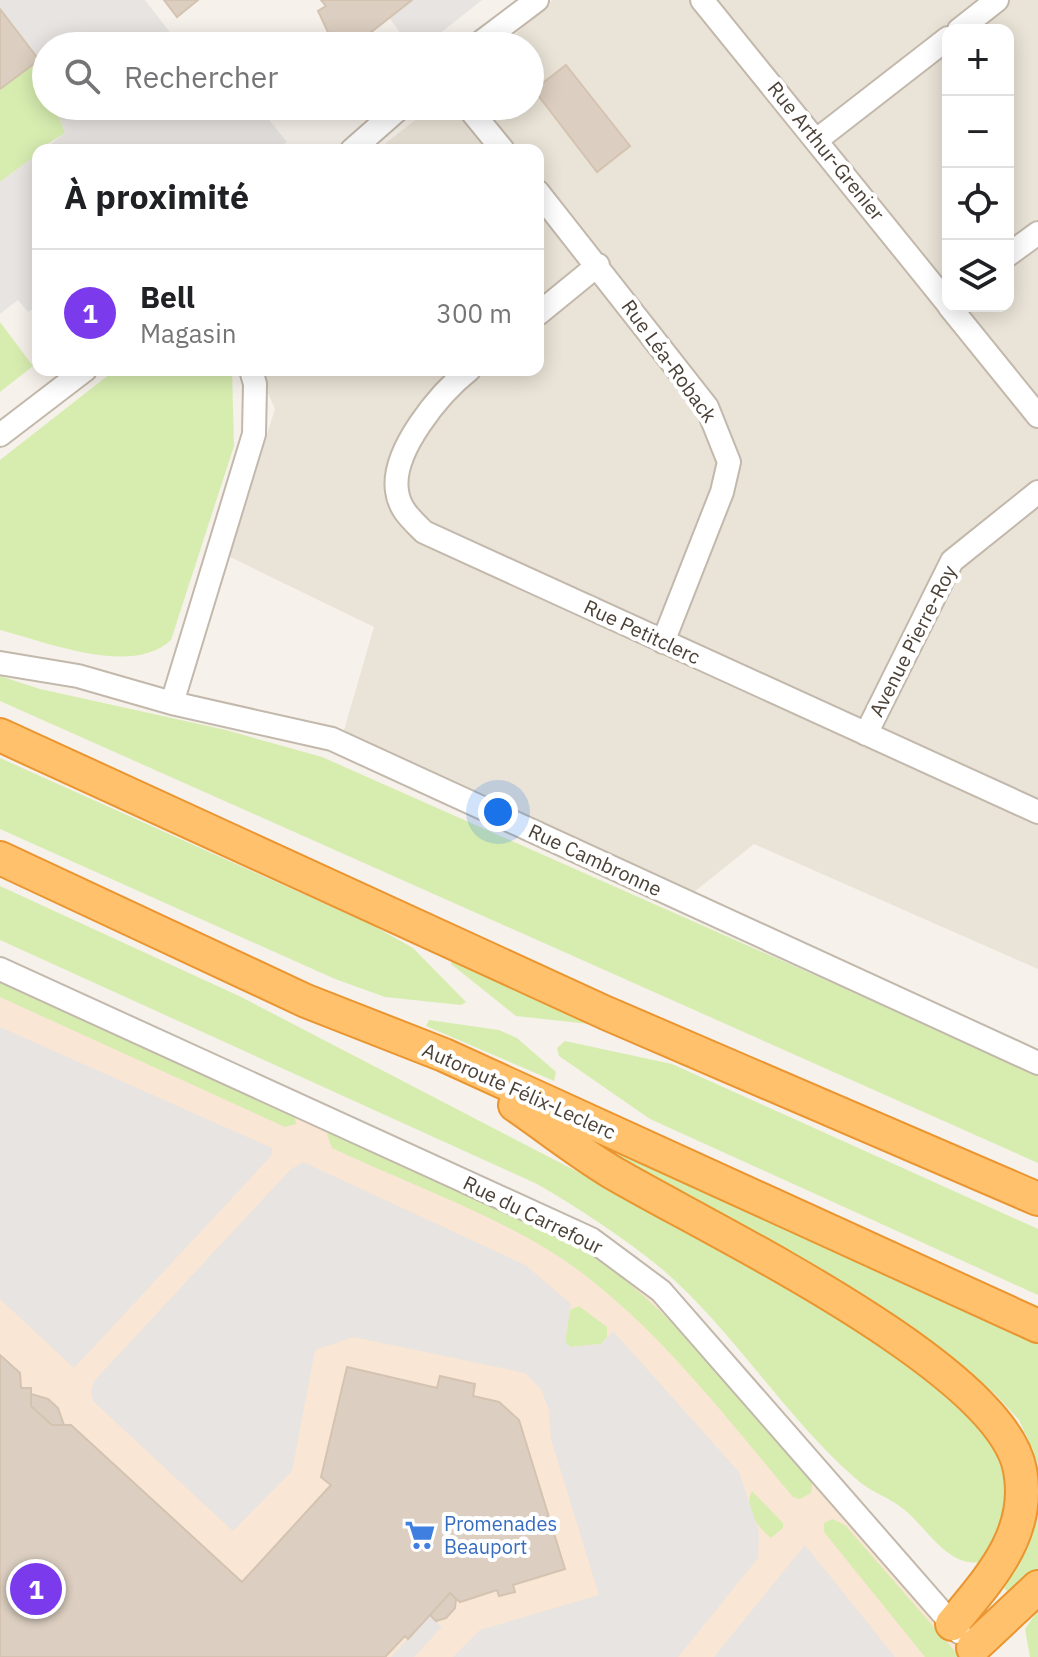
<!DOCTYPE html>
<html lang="fr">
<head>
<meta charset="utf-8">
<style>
	:root { --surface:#fff; --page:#f6f6f6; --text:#202124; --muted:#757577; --line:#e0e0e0; --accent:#7c3aed }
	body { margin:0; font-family:"IBM Plex Sans",sans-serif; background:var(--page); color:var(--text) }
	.controls { position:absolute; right:24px; top:24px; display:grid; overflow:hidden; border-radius:16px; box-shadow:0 4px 20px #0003 }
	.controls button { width:72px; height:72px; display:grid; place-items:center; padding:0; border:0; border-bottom:2px solid var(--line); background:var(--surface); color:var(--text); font:40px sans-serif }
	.you { position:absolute; left:498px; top:812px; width:28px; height:28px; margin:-20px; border:6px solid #fff; border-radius:50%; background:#1a73e8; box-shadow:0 0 0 12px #1a73e833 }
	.badge { display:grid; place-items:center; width:52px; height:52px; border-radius:50%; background:var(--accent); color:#fff; font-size:26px; font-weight:700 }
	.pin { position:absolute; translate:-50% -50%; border:4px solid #fff; box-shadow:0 2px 8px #0006 }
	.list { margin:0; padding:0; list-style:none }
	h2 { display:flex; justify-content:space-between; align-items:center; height:104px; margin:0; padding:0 32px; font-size:34px }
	h2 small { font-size:26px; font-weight:400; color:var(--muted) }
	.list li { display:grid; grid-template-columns:52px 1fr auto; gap:24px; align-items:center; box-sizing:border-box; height:128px; padding:0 32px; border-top:2px solid var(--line) }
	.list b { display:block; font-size:30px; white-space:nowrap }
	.list p { margin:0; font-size:26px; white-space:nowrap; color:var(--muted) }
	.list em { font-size:26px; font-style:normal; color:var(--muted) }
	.icon { flex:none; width:44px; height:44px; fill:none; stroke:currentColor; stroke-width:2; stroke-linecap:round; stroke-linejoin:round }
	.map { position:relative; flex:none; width:1038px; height:1657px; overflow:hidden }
	.search { position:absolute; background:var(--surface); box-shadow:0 4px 20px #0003; left:32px; top:32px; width:512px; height:88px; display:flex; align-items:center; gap:20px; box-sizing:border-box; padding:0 28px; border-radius:44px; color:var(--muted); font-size:30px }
	.panel { position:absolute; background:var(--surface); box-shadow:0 4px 20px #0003; left:32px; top:144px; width:512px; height:232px; border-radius:16px }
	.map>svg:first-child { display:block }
	.residential { fill:#eae3d7; fill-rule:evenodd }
	.commercial { fill:#f9e6d4 }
	.green { fill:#d7edb0 }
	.parking { fill:#e7e4e1 }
	.building { fill:#dccfc1; stroke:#d4c3b0; stroke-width:2 }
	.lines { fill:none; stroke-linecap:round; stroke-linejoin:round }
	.minor-casing { stroke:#c2b8ab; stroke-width:26 }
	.highway-casing { stroke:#ea9530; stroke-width:36 }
	.minor { stroke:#fff; stroke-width:22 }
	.highway { stroke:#ffc16b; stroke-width:32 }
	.labels { text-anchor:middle; stroke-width:8; stroke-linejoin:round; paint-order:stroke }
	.street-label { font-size:20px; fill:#4b4137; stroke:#fff }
	.shop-label { font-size:20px; fill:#366cbe; stroke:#fff; text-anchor:start }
</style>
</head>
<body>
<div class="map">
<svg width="1038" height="1657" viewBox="0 0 1038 1657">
	<rect width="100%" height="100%" fill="#f6f1ea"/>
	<path class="residential" d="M552,0H1038V969L754,844L689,896L340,744L374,627L228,556L275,409L258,370H538V150H377L433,106H530V46H503ZM948,30H1008V306H948Z"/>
	<path class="commercial" d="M0,969L591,1239L661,1291L981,1657H0Z"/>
	<path class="green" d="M0,10C26,44 46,61 46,106H55L65,133L38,150V154L0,182Z
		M0,322L33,366L0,392Z
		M115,370H232L234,446L171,640C132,677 47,642 0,630V460Z
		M0,676L40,689L226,730L322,757L1038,1074V1163L0,701Z
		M0,758L372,925L413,948L466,1002L461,1005L385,997L335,979L0,829Z
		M0,886L239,996L580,1173L842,1320L900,1355L986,1424L1018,1490L988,1560C952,1573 930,1532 906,1511C891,1498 870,1492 855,1478C784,1416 734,1331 662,1269C623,1237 580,1209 537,1184L0,940Z
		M452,959L586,1015L589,1024L516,1016L451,964Z
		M0,974L294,1111L296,1124L285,1127L0,997Z
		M429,1020L499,1030L517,1038L556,1072L554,1081L426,1026Z
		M565,1041L672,1064L1038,1229V1295L650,1119L559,1056L557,1048Z
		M333,1131C401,1161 473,1187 539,1222C652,1282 730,1385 813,1479L811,1493L800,1499L793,1497C722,1413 655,1323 564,1260C499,1216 404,1182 332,1148L327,1134Z
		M617,1151L1038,1341V1472L1033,1450L1019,1420L994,1393L921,1336L617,1161Z
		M579,1306L607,1327V1337L601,1344L570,1347L565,1342L570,1310Z
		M752,1491L783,1523V1528L771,1538C757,1527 743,1507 752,1491Z
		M1038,1514V1575L1011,1598L1003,1586L1020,1564Z
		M832,1519L845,1525L960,1657H925L824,1532V1523Z
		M1038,1610V1657H1030L1025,1629Z"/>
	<path class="parking" d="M0,0H145L172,35L191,46H46V80L39,60L0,10Z
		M412,0H482L424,46H409L389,17Z
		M55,106H265L262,111L287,142L277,150H43L65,133Z
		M38,154V306L28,312L18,300L0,314V182Z
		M0,1027L272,1148V1155L74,1368L0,1299Z
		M303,1162L525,1265L571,1304L565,1341L570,1347L601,1344L613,1331L739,1472L759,1532L758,1558L678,1657H453L480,1630L599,1595L551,1439L549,1410L541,1389L525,1373L354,1337L315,1350L292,1471L233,1531L93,1401L91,1390L95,1380L290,1170Z
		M805,1545L895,1657H714Z
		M430,1615L442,1627L414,1657H391Z"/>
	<path class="building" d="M164,0H198L177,17Z
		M321,0H412L356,44L350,36L333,43L318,11L326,6Z
		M0,9L39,60L0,89Z
		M566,65L630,146L597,172L534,90Z
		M0,1355L20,1373L21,1388H31V1406L52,1425H71L242,1582L331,1485L321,1477L347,1367L437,1388L440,1376L475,1384L473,1396L499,1402L519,1420L565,1569L513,1585L515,1592L499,1596L497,1590L460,1602L450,1593L408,1639L405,1636L385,1657H0Z
		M31,1394L48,1399L58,1408L64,1425H52L31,1406Z
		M450,1593L456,1599L455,1608L446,1618L436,1621L430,1615Z"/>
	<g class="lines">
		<g class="minor-casing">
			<path id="minor" d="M702,0L948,304
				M959,30L997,0
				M476,46L537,0
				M467,106L503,150
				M818,139L948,38
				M352,150L402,106
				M538,192L707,407L729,462L722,492L663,642
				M1008,255L1038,233
				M949,306L1038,416
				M538,314L598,265
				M469,370C440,393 391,451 397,491C399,509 412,520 424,532L1038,812
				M0,435L85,370
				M0,663L78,676L172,703L332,739L1038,1063
				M172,703L254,434L255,384L251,370
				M866,734L952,561L1038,492
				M0,969L591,1239L661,1291L959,1632"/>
		</g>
		<g class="highway-casing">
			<path id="highway" d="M0,735L606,1013L1038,1199
				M0,858L306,1001L444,1055L1038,1326
				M515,1105C547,1127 577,1151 610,1171C702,1226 1001,1366 1020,1470C1032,1534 989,1579 952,1624
				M973,1648L1038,1587"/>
		</g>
		<use href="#minor" class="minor"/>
		<use href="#highway" class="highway"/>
	</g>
	<defs>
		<g id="supermarket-bare" transform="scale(2.4)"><path d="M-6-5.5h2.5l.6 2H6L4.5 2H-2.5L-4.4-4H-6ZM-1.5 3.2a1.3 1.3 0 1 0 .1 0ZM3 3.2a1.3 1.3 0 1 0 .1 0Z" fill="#3f7fe0" stroke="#fff" stroke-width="2.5" paint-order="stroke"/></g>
	</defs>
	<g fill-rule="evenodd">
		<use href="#supermarket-bare" x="420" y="1535"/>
	</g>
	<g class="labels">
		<g class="street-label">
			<text transform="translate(826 151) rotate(51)" y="7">Rue Arthur-Grenier</text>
			<text transform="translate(669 361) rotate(54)" y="7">Rue Léa-Roback</text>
			<text transform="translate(642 632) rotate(25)" y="7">Rue Petitclerc</text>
			<text transform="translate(913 641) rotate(-63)" y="7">Avenue Pierre-Roy</text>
			<text transform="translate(595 860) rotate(25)" y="7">Rue Cambronne</text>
			<text transform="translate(519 1091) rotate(24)" y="7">Autoroute Félix-Leclerc</text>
			<text transform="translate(533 1215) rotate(26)" y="7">Rue du Carrefour</text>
		</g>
		<g class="shop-label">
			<text x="444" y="1531">Promenades<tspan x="444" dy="23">Beauport</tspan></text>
		</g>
	</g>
</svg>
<div class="controls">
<button>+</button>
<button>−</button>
<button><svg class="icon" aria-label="locate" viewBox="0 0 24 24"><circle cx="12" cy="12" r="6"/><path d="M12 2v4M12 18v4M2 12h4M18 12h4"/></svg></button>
<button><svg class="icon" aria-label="layers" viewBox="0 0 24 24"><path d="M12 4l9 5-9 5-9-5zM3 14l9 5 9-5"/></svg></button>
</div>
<div class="you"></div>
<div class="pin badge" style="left:36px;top:1589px">1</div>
<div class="search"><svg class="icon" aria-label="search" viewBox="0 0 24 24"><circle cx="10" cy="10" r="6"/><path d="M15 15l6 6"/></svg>Rechercher</div>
<section class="panel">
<h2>À proximité<small></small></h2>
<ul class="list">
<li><span class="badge">1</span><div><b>Bell</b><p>Magasin</p></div><em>300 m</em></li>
</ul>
</section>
</div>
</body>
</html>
